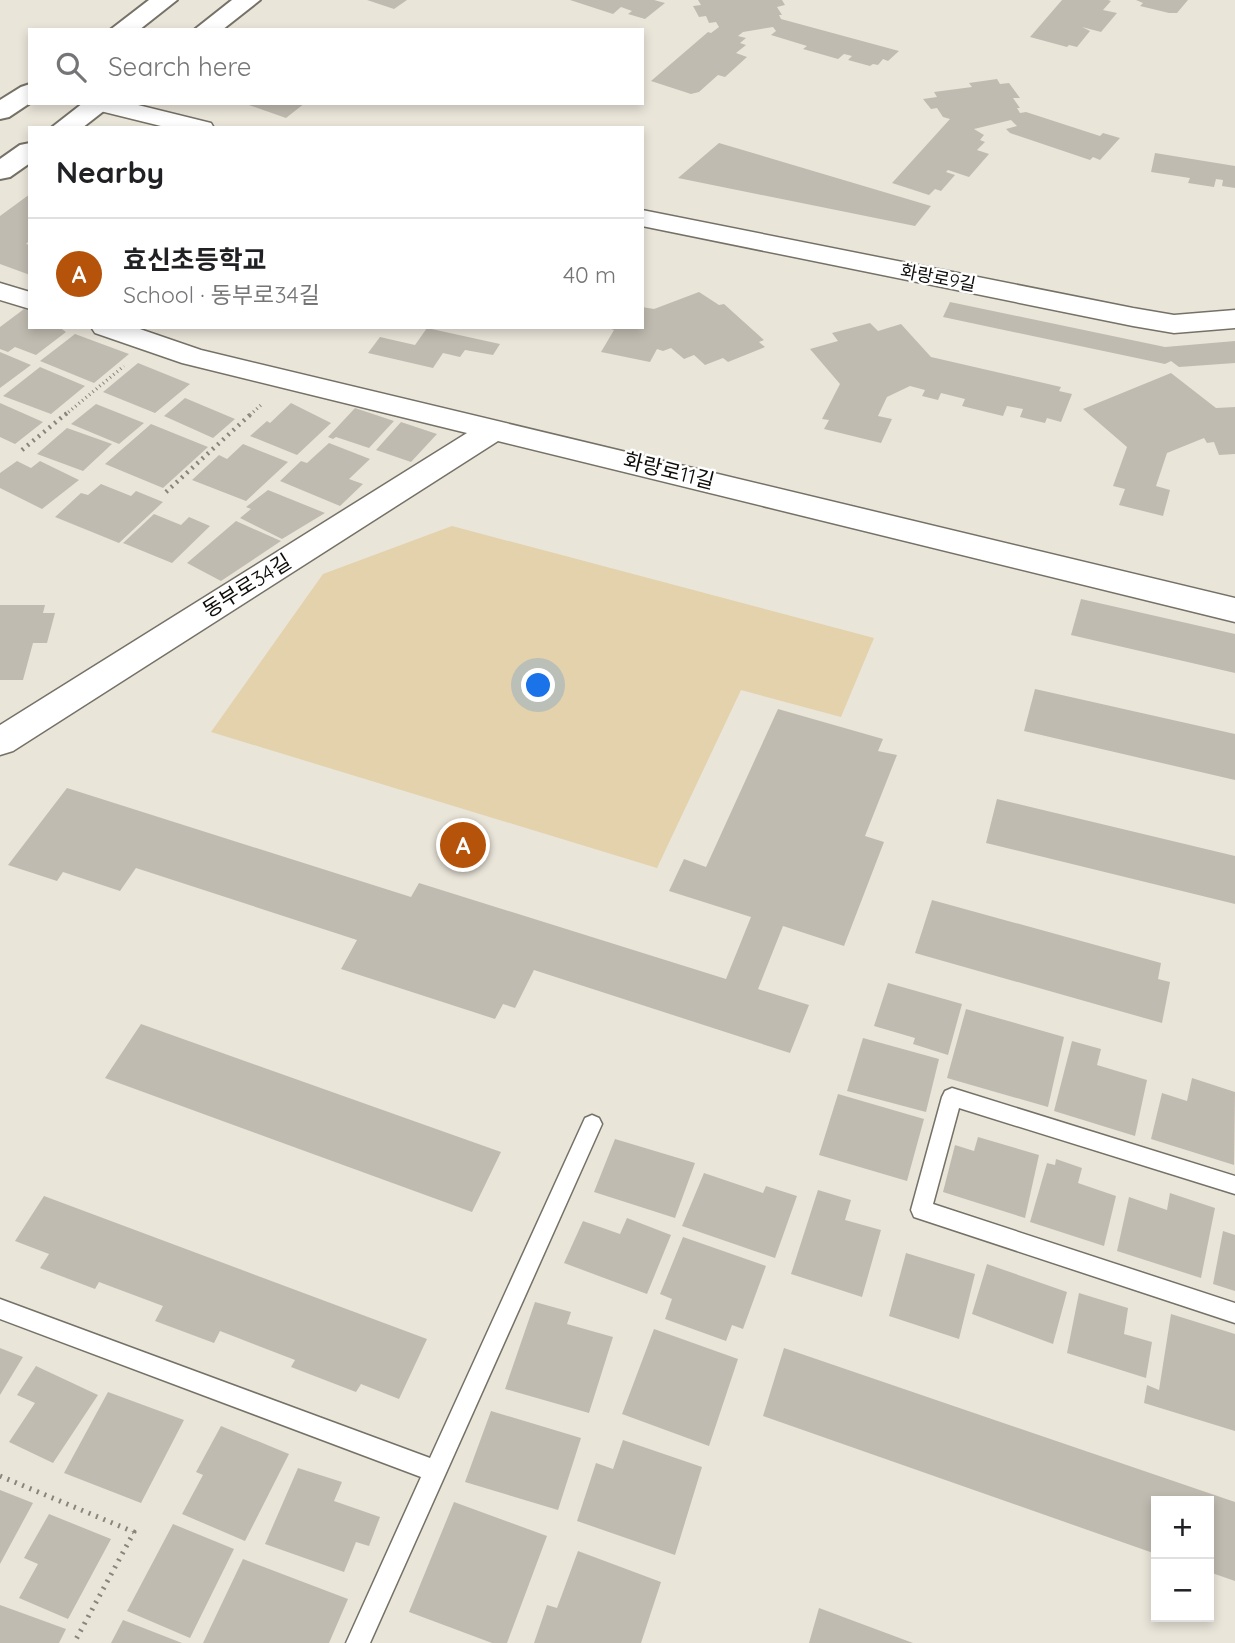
<!DOCTYPE html>
<html lang="en">
<head>
<meta charset="utf-8">
<style>
	:root { --surface:#fff; --page:#f6f6f6; --text:#202124; --muted:#757577; --line:#e0e0e0; --accent:#b45309 }
	body { margin:0; font-family:Quicksand,"Noto Sans KR",sans-serif; background:var(--page); color:var(--text) }
	.controls { position:absolute; right:21px; bottom:21px; display:grid; overflow:hidden; border-radius:0px; box-shadow:0 4px 10px #0003 }
	.controls button { width:63px; height:63px; display:grid; place-items:center; padding:0; border:0; border-bottom:2px solid var(--line); background:var(--surface); color:var(--text); font:35px sans-serif }
	.you { position:absolute; left:539px; top:686px; width:24px; height:24px; margin:-18px; border:5px solid #fff; border-radius:50%; background:#1a73e8; box-shadow:0 0 0 10px #1a73e833 }
	.badge { display:grid; place-items:center; width:46px; height:46px; border-radius:50%; background:var(--accent); color:#fff; font-size:23px; font-weight:700 }
	.pin { position:absolute; translate:-50% -50%; border:4px solid #fff; box-shadow:0 2px 7px #0006 }
	.list { margin:0; padding:0; list-style:none }
	h2 { display:flex; justify-content:space-between; align-items:center; height:91px; margin:0; padding:0 28px; font-size:30px }
	h2 small { font-size:23px; font-weight:400; color:var(--muted) }
	.list li { display:grid; grid-template-columns:46px 1fr auto; gap:21px; align-items:center; box-sizing:border-box; height:112px; padding:0 28px; border-top:2px solid var(--line) }
	.list b { display:block; font-size:26px; white-space:nowrap }
	.list p { margin:0; font-size:23px; white-space:nowrap; color:var(--muted) }
	.list em { font-size:23px; font-style:normal; color:var(--muted) }
	.icon { flex:none; width:38px; height:38px; fill:none; stroke:currentColor; stroke-width:2; stroke-linecap:round; stroke-linejoin:round }
	.map { position:relative; flex:none; width:1235px; height:1643px; overflow:hidden }
	.search { position:absolute; background:var(--surface); box-shadow:0 4px 10px #0003; left:28px; top:28px; width:616px; height:77px; display:flex; align-items:center; gap:18px; box-sizing:border-box; padding:0 24px; border-radius:0px; color:var(--muted); font-size:26px }
	.panel { position:absolute; background:var(--surface); box-shadow:0 4px 10px #0003; left:28px; top:126px; width:616px; height:203px; border-radius:0px }
	.map>svg:first-child { display:block }
	.green { fill:#e3d2ac }
	.building { fill:#c0bbb0 }
	.lines { fill:none; stroke-linecap:round; stroke-linejoin:round }
	.service-casing { stroke:#757166; stroke-width:3 }
	.minor-casing { stroke:#757166; stroke-width:3 }
	.secondary-casing { stroke:#757166; stroke-width:4 }
	.path-far2 { stroke:#88857c; stroke-width:3.5; stroke-dasharray:1 3.5; stroke-linecap:butt }
	.path-far1 { stroke:#88857c; stroke-width:4.5; stroke-dasharray:2 5; stroke-linecap:butt }
	.path { stroke:#88857c; stroke-width:5; stroke-dasharray:2 6; stroke-linecap:butt }
	.service { fill:#fff; fill-rule:evenodd }
	.minor { fill:#fff; fill-rule:evenodd }
	.secondary { fill:#fff; fill-rule:evenodd }
	.labels { text-anchor:middle; stroke-width:5; stroke-linejoin:round; paint-order:stroke }
	.far-street-label { font-size:18px; fill:#0e0c08; stroke:#fff }
	.street-label { font-size:21px; fill:#0e0c08; stroke:#fff }
</style>
</head>
<body>
<div class="map">
<svg width="1235" height="1643" viewBox="0 0 1235 1643">
	<rect width="100%" height="100%" fill="#eae5d9"/>
	<path class="green" d="M452,526L874,638L841,717L741,690L657,868L211,732L323,574Z"/>
	<path class="building" d="M367,0H407L394,9Z
		M570,0H654L665,3L645,19L628,14L632,11L621,7L613,14Z
		M698,0H782L785,5L777,7L782,15H779L781,19L899,51L888,61L883,59L878,65L873,64L870,66L848,60L852,56L844,54L838,59L803,49L807,46L771,35L776,31L773,27L743,32L738,36L746,38L740,43L746,45L736,53L747,57L725,77L718,75L699,92L691,94L651,81L708,32L711,33L719,27L716,22L709,23L706,16L699,17L693,6L701,5Z
		M1062,0H1108L1111,1L1103,10L1117,13L1101,32L1082,27L1090,31L1077,47L1069,45L1067,47L1030,37Z
		M1136,0H1188L1177,13H1169L1140,6L1143,3Z
		M997,79L1000,84L1009,83L1020,98H1013L1020,108H1017L1020,113L1026,112L1100,136L1103,133L1120,138L1100,160L1093,157L1090,160L1010,133L1006,129L1017,126L1011,120L974,129L984,135L980,140L985,142L977,150L989,154L969,177L948,170L946,172L955,175L941,191L935,189L929,195L892,183L950,119L943,117L937,108L931,109L923,99L937,97L934,92L972,87L969,83Z
		M243,103H305L286,118Z
		M719,143L931,206L915,226L678,178Z
		M1155,153L1235,166V188L1222,186L1223,180L1216,179L1214,187L1188,183L1190,178L1151,172Z
		M30,194V240L26,244L30,245V275L0,264V216Z
		M699,292L719,305L724,304L764,340L759,342L765,347L728,362L723,358L705,365L694,355L684,359L671,348L663,351L657,349L650,362L601,352L614,330L606,327H642V307L654,309Z
		M950,302L1165,347L1235,341V363L1179,367L1171,361L1165,364L943,317Z
		M24,309L30,311V327H59L66,332L36,355L15,347L8,352L0,349V327Z
		M870,323L878,331L901,324L931,357L1061,387L1059,391L1072,394L1061,422L1047,418L1045,423L1020,417L1023,409L1007,406L1003,416L962,406L965,399L941,393L938,400L922,396L925,390L910,386L887,397L878,416L892,419L881,443L824,429L829,420L822,419L840,384L810,349L838,341L832,333Z
		M427,328L500,344L493,355L465,350L460,357L443,353L433,368L368,353L380,337L415,345Z
		M75,334L129,354L94,383L40,361Z
		M0,352L31,365L0,388Z
		M138,363L190,384L155,413L103,392Z
		M40,367L85,386L51,414L3,396Z
		M1171,373L1216,408L1235,407V454L1219,455L1214,442L1207,443L1204,438L1167,453L1156,486L1170,490L1163,516L1119,505L1125,489L1113,486L1127,447L1083,409Z
		M185,398L235,419L213,438L164,416Z
		M0,403L43,422L15,444L0,437Z
		M291,403L331,423L297,455L250,436L267,421L270,423Z
		M96,404L144,423L119,444L71,424Z
		M355,408L394,421L369,448L336,437L333,439L328,437Z
		M401,422L437,434L411,462L376,450Z
		M151,424L208,447L163,488L105,464Z
		M67,428L112,444L83,471L37,454Z
		M329,443L370,459L349,479L363,484L340,506L280,481L301,461L307,463Z
		M243,444L288,462L246,501L192,480L219,455L227,459Z
		M17,461L31,468L40,461L79,480L42,509L0,488V473Z
		M101,484L131,496L136,491L163,502L119,543L55,517L81,493L88,495Z
		M268,490L325,513L282,539L240,518L251,509L246,507Z
		M154,514L181,525L189,517L210,526L172,563L123,543Z
		M236,521L281,541L221,581L187,563Z
		M1081,599L1235,634V673L1071,635Z
		M0,605H45L43,613H55L47,643H33L23,680H0Z
		M1035,689L1235,734V780L1024,731Z
		M778,709L883,739L878,751L897,755L865,836L884,842L844,946L783,926L758,989L809,1005L790,1053L534,970L515,1008L503,1004L495,1019L341,969L357,940L136,868L120,891L63,872L57,881L8,865L67,788L411,897L419,883L726,979L751,917L669,891L684,859L706,867Z
		M997,799L1235,856V904L986,843Z
		M932,900L1161,963L1158,979L1170,982L1162,1023L915,953Z
		M888,983L962,1004L948,1055L913,1044L915,1038L874,1026Z
		M966,1009L1064,1037L1048,1107L947,1078Z
		M141,1024L501,1152L472,1212L105,1078Z
		M863,1038L939,1059L926,1112L847,1091Z
		M1072,1041L1101,1049L1097,1065L1147,1080L1135,1136L1054,1111Z
		M1192,1078L1235,1092L1234,1165L1151,1139L1162,1093L1187,1101Z
		M838,1094L924,1119L907,1181L819,1155Z
		M978,1137L1039,1155L1025,1218L943,1192L955,1145L974,1151Z
		M615,1139L695,1163L675,1218L594,1192Z
		M1056,1159L1082,1168L1078,1183L1116,1196L1104,1246L1030,1222L1047,1163L1055,1165Z
		M704,1173L763,1193L766,1186L797,1196L775,1258L682,1226Z
		M818,1190L851,1200L845,1220L881,1230L862,1297L791,1274Z
		M1170,1193L1215,1208L1201,1278L1117,1251L1129,1197L1167,1210Z
		M44,1196L427,1339L399,1399L361,1384L356,1392L291,1367L295,1360L220,1331L214,1343L155,1321L163,1306L99,1282L95,1289L40,1268L49,1254L15,1241Z
		M627,1218L671,1235L647,1294L564,1263L583,1221L620,1234Z
		M1223,1231L1235,1235V1291L1213,1284Z
		M683,1237L766,1266L743,1329L732,1325L726,1341L665,1319L672,1299L660,1294Z
		M906,1253L975,1274L959,1339L889,1316Z
		M987,1264L1067,1292L1053,1344L972,1314Z
		M1079,1293L1128,1308L1124,1334L1152,1342L1146,1378L1067,1353Z
		M535,1302L571,1312L567,1324L613,1337L589,1413L505,1389Z
		M1171,1314L1235,1334V1431L1144,1403L1147,1385L1159,1390Z
		M654,1329L738,1359L709,1446L622,1414Z
		M0,1348L23,1357L0,1395Z
		M784,1348L1235,1502V1581L1209,1572V1501H1156V1554L763,1416Z
		M36,1366L98,1395L53,1463L9,1442L35,1403L17,1395Z
		M108,1392L184,1420L141,1503L64,1473Z
		M491,1411L581,1438L558,1510L465,1482Z
		M221,1426L289,1454L245,1541L182,1514L203,1475L196,1472Z
		M623,1440L702,1467L675,1555L577,1521L596,1463L613,1469Z
		M298,1468L342,1482L334,1501L380,1517L369,1546L356,1542L344,1572L265,1544Z
		M0,1490L33,1503L0,1564Z
		M454,1502L547,1536L507,1643H492L409,1612Z
		M49,1514L111,1539L68,1619L19,1598L38,1564L24,1558Z
		M173,1524L234,1549L190,1638L127,1611Z
		M578,1551L661,1582L641,1643H534L547,1605L557,1608Z
		M243,1559L348,1599L329,1643H203Z
		M0,1605L66,1629L59,1643H0Z
		M819,1608L913,1643H809Z
		M123,1620L182,1643H111Z"/>
	<g class="lines">
		<g class="service-casing">
			<path id="service" d="M952,1088L1235,1176V1194L959,1108L933,1204L1235,1303V1323L914,1217L911,1210L942,1097L945,1091Z
				M592,1115L599,1118L602,1124L370,1643H346L421,1477L0,1319V1299L430,1458L585,1118Z"/>
		</g>
		<g class="minor-casing">
			<path id="minor" d="M85,103H130L211,123L214,128H169L88,108Z
				M642,210L1133,308L1174,315L1235,310V328L1174,333L1133,326L642,226Z
				M0,283L30,292V309L0,300Z
				M91,327H134L201,350L1235,598V622L498,441L13,751L0,755V725L467,433L182,363L95,333Z"/>
		</g>
		<g class="secondary-casing">
			<path id="secondary" d="M149,0H177L139,30H110Z
				M232,0H260L222,30H194Z
				M30,84V103L9,117L0,119V100L21,87Z
				M83,103H114L82,128H51Z
				M30,143V163L10,177L0,179V159L20,145Z"/>
		</g>
		<path class="path-far2" d="M65,415L124,366
			M250,415L262,404"/>
		<path class="path-far1" d="M22,450L67,413
			M166,492L252,413"/>
		<path class="path" d="M0,1476L134,1532L74,1643"/>
		<use href="#service" class="service"/>
		<use href="#minor" class="minor"/>
		<use href="#secondary" class="secondary"/>
	</g>
	<g class="labels">
		<g class="far-street-label">
			<text transform="translate(938 278) rotate(11)" y="6">화랑로9길</text>
		</g>
		<g class="street-label">
			<text transform="translate(669 471) rotate(14)" y="7">화랑로11길</text>
			<text transform="translate(247 586) rotate(-32)" y="7">동부로34길</text>
		</g>
	</g>
</svg>
<div class="controls">
<button>+</button>
<button>−</button>
</div>
<div class="you"></div>
<div class="pin badge" style="left:463px;top:845px">A</div>
<div class="search"><svg class="icon" aria-label="search" viewBox="0 0 24 24"><circle cx="10" cy="10" r="6"/><path d="M15 15l6 6"/></svg>Search here</div>
<section class="panel">
<h2>Nearby<small></small></h2>
<ul class="list">
<li><span class="badge">A</span><div><b>효신초등학교</b><p>School · 동부로34길</p></div><em>40 m</em></li>
</ul>
</section>
</div>
</body>
</html>
